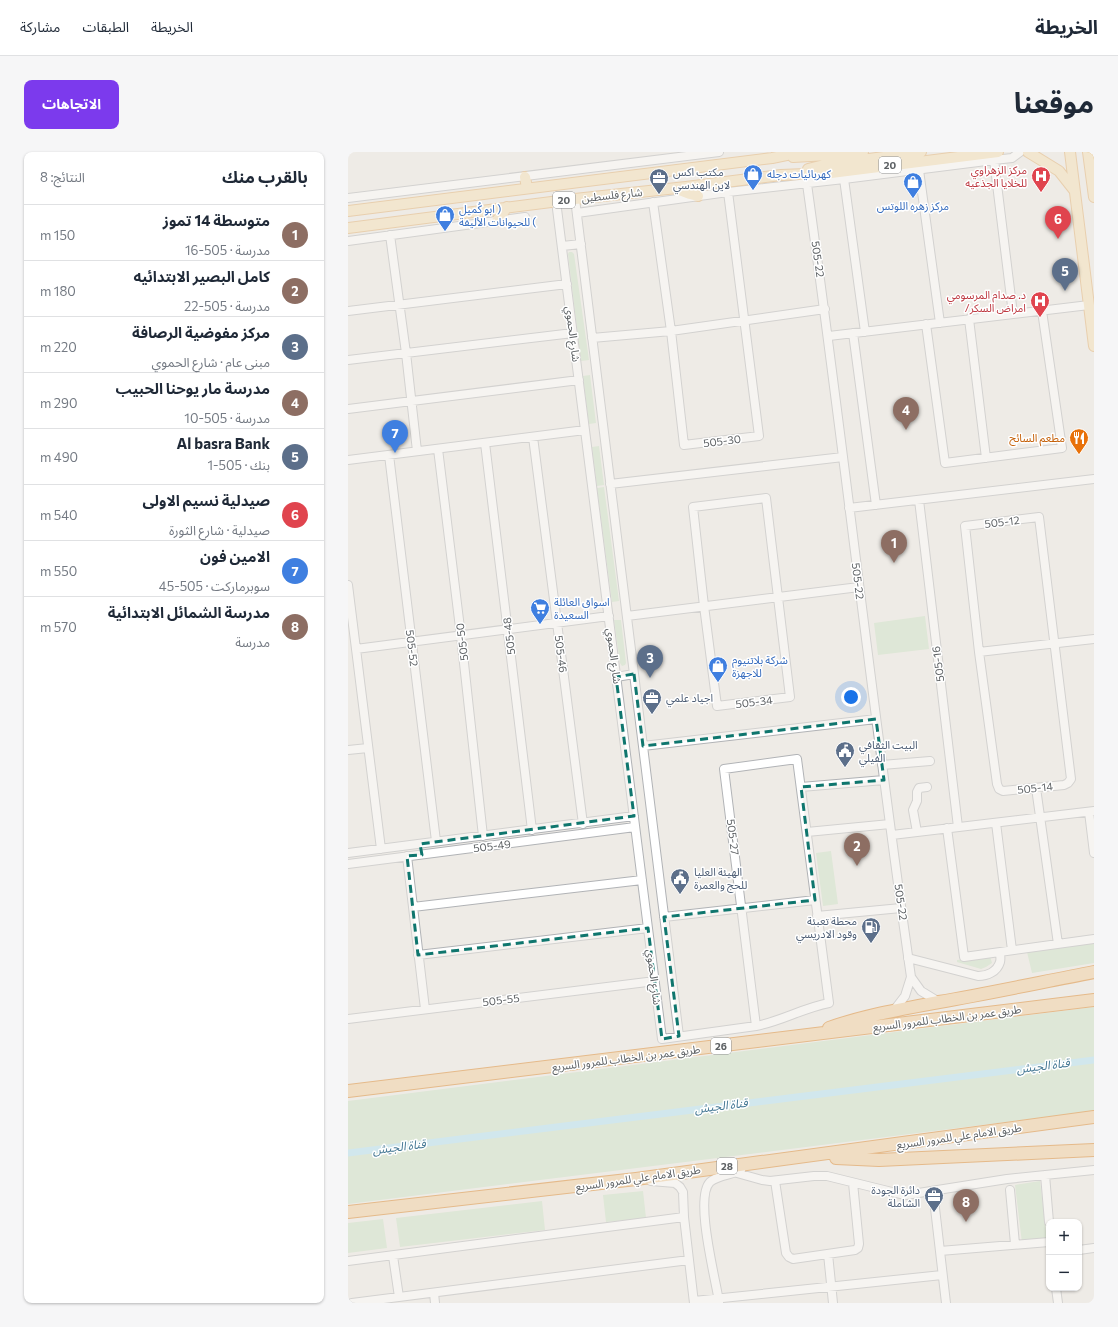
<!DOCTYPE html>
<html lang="ar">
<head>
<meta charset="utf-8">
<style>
	:root { --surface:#fff; --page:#f6f6f7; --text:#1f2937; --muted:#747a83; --line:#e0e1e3; --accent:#7c3aed }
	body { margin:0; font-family:Commissioner,"Noto Sans Arabic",sans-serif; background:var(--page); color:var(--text); direction:rtl }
	.controls { position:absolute; right:12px; bottom:12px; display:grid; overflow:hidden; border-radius:8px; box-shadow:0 1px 3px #0004 }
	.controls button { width:36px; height:36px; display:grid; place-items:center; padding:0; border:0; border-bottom:1px solid var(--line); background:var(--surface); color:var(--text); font:20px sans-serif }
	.you { position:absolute; left:503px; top:545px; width:14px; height:14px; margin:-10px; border:3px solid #fff; border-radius:50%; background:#1a73e8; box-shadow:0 0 0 6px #1a73e833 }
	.badge { display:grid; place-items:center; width:26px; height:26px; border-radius:50%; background:var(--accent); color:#fff; font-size:13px; font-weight:700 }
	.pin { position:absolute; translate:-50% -33px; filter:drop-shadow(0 1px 2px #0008) }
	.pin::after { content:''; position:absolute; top:21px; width:14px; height:12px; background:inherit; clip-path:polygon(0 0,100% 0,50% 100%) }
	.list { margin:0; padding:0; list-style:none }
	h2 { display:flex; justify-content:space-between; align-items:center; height:52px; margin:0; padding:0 16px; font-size:17px }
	h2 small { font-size:13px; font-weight:400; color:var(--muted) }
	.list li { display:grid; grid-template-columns:26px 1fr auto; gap:12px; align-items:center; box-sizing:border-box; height:56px; padding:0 16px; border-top:1px solid var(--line) }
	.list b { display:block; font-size:15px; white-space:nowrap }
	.list p { margin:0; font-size:13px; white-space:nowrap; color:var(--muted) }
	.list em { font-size:13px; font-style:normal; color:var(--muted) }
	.map { position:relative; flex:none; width:746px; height:1151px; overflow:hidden; direction:ltr; border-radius:8px }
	header { display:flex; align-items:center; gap:24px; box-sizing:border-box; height:56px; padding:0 20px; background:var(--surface); border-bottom:1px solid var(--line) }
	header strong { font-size:19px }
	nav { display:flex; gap:22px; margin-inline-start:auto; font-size:14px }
	.intro { display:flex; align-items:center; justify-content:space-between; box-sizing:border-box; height:96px; padding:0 24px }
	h1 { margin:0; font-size:28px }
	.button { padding:10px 18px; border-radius:8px; background:var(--accent); color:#fff; font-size:14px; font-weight:700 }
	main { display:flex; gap:24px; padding:0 24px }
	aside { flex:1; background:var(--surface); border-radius:8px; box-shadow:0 1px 3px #0004 }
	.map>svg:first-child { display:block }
	.green { fill:#cae2c5 }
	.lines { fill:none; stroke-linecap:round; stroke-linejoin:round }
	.canal { stroke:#aee2f5; stroke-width:7 }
	.minor-casing { stroke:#b1b3b6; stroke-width:10 }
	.major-casing { stroke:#e1ad6b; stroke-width:12 }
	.highway-casing { stroke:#d97e1b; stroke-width:14 }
	.minor { stroke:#fff; stroke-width:8 }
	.major { stroke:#f6e0b3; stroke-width:10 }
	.highway { stroke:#f1cc99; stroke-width:12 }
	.marked { fill:none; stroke:#0f766e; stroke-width:3; stroke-dasharray:8 5; stroke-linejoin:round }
	.labels { text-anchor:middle; stroke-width:3; stroke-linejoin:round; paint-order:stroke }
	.shield { fill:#fff; stroke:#8e9092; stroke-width:1 }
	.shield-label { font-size:10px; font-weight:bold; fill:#5d6164 }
	.health-label { font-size:11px; fill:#be3a42; stroke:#fff; text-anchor:end }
	.service-label { font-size:11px; fill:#4e5e75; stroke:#fff; text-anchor:start }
	.shop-label { font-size:11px; fill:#366cbe; stroke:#fff; text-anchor:start }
	.street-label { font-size:11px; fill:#5d6164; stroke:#fff }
	.food-label { font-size:11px; fill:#c56008; stroke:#fff; text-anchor:end }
	.water-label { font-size:12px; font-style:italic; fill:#467995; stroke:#fff }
</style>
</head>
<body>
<header>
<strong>الخريطة</strong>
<nav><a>الخريطة</a><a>الطبقات</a><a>مشاركة</a></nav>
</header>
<div class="intro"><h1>موقعنا</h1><a class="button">الاتجاهات</a></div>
<main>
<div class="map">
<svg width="746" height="1151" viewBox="0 0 746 1151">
	<rect width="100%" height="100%" fill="#eeebe6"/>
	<path class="green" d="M221,100H224L226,102L241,208L233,209L220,102Z
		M242,223L248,271L241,272L235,224Z
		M251,294L256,333L249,334L244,295Z
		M256,335L271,449L264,450L249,336Z
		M577,464L581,497L530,503L526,471Z
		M266,468H273L278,511L277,513L274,514L272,511Z
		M483,699L490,752L475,754L468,701Z
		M746,790V811L684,821L679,800Z
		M642,804L644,811L638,815L633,817L609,810V808Z
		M746,855V959L0,1052V949Z
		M692,1029L699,1088L674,1091L667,1033Z
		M295,1039L298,1066L258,1070L255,1043Z
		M194,1049L197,1078L52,1095L48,1066Z
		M35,1067L39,1096L0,1101V1071Z"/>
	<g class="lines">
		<path class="canal" d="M0,1001L746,908"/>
		<g class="minor-casing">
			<path id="minor" d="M646,8L665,162
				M571,18L592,171
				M496,27L517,180
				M459,32C496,296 525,561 563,825L557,844L547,857
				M0,46L371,0
				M227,47L331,884
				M208,49L314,887L408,874C434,869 455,856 481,851L449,607L376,617L408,874
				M305,50L323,179L336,293L411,284L380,40
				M229,61L380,40L496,27L646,8L664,6L672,0
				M42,83L58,201L69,299
				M0,89L177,65
				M214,94L233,92
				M0,159L219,132
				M621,167L638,306
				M578,172L597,311L714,296L694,159
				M505,181L528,353
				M481,184L741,153
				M244,186L323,179L477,157
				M0,208L225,181
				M0,257L231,228
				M185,285L235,672
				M137,291L184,678
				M90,297L113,484L135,684
				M41,303L88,689
				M0,308L237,278
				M262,332L495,305
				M418,346L442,545L369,554L356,454L345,355Z
				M571,348L610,675
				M501,356L746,327
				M691,365L723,627L720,631L716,633L655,639L651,637L649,632L631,500L617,374Z
				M0,433L33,697
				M279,464L511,435
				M8,497L261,464
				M631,500L746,487
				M268,525L286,522
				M295,594L528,567
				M0,598L20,596
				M534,613L582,609
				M453,635L536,628
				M688,636L710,792
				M741,660L746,701
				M648,671L664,798
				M599,676L616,805L746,787
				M459,680L542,672
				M569,680L565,658L569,649V640L571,636L579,635
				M544,683L746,659
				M0,701L286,664
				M59,704L77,857
				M0,712L287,675
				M65,755L294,728
				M469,764L553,756
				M316,765L467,748
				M70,803L300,776
				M560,806L630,824C639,824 649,820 652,810C653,807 652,803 652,800
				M563,825L573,839L591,850
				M0,867L307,829
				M389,1021L414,1028L422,1029L466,1024H479L548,1041L558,1043L659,1027L746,1018
				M697,1023L701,1070
				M303,1029L327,1031L332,1035L335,1040L336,1065L346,1151
				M427,1029L438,1101L441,1105L445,1107L507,1098L510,1096L511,1092L505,1031
				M662,1038L667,1092
				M585,1039L598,1151
				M731,1098L746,1096
				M592,1099L701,1090
				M480,1102L485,1151
				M45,1104L51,1145
				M0,1109L336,1065
				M708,1136L710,1151
				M86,1141L87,1151
				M346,1149L594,1123
				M371,1150C368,1128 346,1046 362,1030C370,1023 384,1023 393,1018
				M4,1151L341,1108"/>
		</g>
		<g class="major-casing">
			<path id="major" d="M680,0L711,19L726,38
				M722,0L746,194
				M740,0L746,45
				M445,5L498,2L515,0
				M460,17L476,13L573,0
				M177,25L179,36
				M329,37L342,42L350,44
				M0,59L424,6L453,0
				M149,69L159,55
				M0,76L227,47L338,35L433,23L483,21L650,0"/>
		</g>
		<g class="highway-casing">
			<path id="highway" d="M481,876C517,863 554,857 591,850C643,841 694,830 746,820
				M0,939L746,848
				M488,1006L531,1008L746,998
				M0,1060L288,1027L746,965"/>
		</g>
		<use href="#minor" class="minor"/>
		<use href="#major" class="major"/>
		<use href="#highway" class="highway"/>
	</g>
	<path d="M0 0H746V1151H0ZM286,522L295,594L528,567L536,628L453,635L467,748L316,765L331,884L314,887L300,776L70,803L59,704L74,703L72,692L286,664L268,525Z" fill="#eeebe6" fill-opacity=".55" fill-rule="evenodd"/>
	<path class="marked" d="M286,522L295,594L528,567L536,628L453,635L467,748L316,765L331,884L314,887L300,776L70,803L59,704L74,703L72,692L286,664L268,525Z"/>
	<defs>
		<g id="shop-pin" transform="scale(1)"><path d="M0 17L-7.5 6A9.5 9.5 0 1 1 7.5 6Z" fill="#3f7fe0" stroke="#fff"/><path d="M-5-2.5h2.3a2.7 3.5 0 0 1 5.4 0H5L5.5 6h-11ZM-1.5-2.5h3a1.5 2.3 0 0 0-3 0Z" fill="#fff"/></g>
		<g id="hospital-pin" transform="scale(1)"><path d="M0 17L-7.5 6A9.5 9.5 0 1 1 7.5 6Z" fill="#e0444e" stroke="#fff"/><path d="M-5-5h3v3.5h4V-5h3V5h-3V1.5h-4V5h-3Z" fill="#fff"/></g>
		<g id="office-pin" transform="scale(1)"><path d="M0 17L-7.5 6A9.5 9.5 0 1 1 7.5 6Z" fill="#5c6f8a" stroke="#fff"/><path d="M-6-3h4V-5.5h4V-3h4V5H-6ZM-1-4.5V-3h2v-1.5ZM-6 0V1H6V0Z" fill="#fff"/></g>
		<g id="restaurant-pin" transform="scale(1)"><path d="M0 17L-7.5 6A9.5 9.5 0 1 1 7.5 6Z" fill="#e8710a" stroke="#fff"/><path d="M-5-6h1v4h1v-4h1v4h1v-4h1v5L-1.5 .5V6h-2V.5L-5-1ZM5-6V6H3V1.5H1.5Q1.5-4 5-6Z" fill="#fff"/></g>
		<g id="supermarket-pin" transform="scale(1)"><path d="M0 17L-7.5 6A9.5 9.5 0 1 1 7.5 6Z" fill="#3f7fe0" stroke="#fff"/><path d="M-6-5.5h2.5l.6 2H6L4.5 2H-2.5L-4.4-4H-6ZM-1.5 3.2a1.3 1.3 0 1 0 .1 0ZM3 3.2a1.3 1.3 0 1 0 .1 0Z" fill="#fff"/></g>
		<g id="civic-pin" transform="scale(1)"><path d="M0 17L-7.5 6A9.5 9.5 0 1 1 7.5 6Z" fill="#5c6f8a" stroke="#fff"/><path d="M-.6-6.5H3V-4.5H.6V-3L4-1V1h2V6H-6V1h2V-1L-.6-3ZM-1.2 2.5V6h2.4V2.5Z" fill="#fff"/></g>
		<g id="fuel-pin" transform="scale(1)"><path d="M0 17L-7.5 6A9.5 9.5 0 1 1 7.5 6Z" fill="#5c6f8a" stroke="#fff"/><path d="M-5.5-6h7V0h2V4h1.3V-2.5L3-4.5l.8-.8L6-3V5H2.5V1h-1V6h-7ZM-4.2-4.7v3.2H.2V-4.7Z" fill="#fff"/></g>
	</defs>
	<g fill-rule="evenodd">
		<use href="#shop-pin" x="405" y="22"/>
		<use href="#hospital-pin" x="693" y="24"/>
		<use href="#office-pin" x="311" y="26"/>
		<use href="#shop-pin" x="565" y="30"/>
		<use href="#shop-pin" x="97" y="63"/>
		<use href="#hospital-pin" x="692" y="149"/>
		<use href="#restaurant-pin" x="731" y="286"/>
		<use href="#supermarket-pin" x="192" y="456"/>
		<use href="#shop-pin" x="370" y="514"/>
		<use href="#office-pin" x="304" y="546"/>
		<use href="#civic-pin" x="497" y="599"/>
		<use href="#civic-pin" x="332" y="726"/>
		<use href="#fuel-pin" x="523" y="775"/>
		<use href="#office-pin" x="586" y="1044"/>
	</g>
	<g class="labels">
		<g class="shield">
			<rect x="531" y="5" width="22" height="16" rx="3"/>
			<rect x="205" y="40" width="22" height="16" rx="3"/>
			<rect x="363" y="886" width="20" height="16" rx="3"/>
			<rect x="369" y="1006" width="20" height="16" rx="3"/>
		</g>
		<g class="shield-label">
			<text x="542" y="17">20</text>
			<text x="216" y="52">20</text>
			<text x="373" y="898">26</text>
			<text x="379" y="1018">28</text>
		</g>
		<g class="health-label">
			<text x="679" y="22">مركز الزهراوي<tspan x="679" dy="13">للخلايا الجذعيه</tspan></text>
			<text x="678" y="147">د. صدام المرسومي<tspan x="678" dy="13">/امراض السكر</tspan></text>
		</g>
		<g class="service-label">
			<text x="325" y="24">مكتب اكس<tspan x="325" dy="13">لاين الهندسي</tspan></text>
			<text x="318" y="550">اجياد علمي</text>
			<text x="511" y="597">البيت الثقافي<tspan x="511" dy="13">الفيلي</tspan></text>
			<text x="346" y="724">الهيئة العليا<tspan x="346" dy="13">للحج والعمرة</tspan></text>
			<text x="509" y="773" text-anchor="end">محطة تعبئة<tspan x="509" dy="13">وقود الادريسي</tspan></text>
			<text x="572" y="1042" text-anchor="end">دائرة الجودة<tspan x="572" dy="13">الشاملة</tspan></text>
		</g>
		<g class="shop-label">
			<text x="419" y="26">كهربائيات دجله</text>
			<text x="565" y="58" text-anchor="middle">مركز زهره اللوتس</text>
			<text x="111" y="61">ابو كُميل )<tspan x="111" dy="13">للحيوانات الأليفة (</tspan></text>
			<text x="206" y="454">اسواق العائلة<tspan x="206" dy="13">السعيدة</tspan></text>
			<text x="384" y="512">شركة بلاتنيوم<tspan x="384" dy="13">للاجهزة</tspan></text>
		</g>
		<g class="street-label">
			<text transform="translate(264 43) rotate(-6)" y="4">شارع فلسطين</text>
			<text transform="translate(470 107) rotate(82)" y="4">505-22</text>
			<text transform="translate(225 182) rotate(83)" y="4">شارع الحموي</text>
			<text transform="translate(374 289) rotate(-7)" y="4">505-30</text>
			<text transform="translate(654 370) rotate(-7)" y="4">505-12</text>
			<text transform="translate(510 429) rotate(83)" y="4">505-22</text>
			<text transform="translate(161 484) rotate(-97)" y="4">505-48</text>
			<text transform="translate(114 490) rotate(-97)" y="4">505-50</text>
			<text transform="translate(64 496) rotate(83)" y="4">505-52</text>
			<text transform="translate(213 502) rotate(83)" y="4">505-46</text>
			<text transform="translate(266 504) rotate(83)" y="4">شارع الحموي</text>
			<text transform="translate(590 512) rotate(-97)" y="4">505-16</text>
			<text transform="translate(406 550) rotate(-7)" y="4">505-34</text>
			<text transform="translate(687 636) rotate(-6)" y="4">505-14</text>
			<text transform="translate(385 685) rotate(83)" y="4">505-27</text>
			<text transform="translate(144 694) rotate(-7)" y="4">505-49</text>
			<text transform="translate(553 750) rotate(82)" y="4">505-22</text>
			<text transform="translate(306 825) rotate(83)" y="4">شارع الحموي</text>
			<text transform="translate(153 848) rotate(-7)" y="4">505-55</text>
			<text transform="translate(599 866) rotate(-7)" y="4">طريق عمر بن الخطاب للمرور السريع</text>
			<text transform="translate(278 906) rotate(-7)" y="4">طريق عمر بن الخطاب للمرور السريع</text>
			<text transform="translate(611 984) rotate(-8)" y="4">طريق الامام علي للمرور السريع</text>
			<text transform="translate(290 1026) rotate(-8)" y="4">طريق الامام علي للمرور السريع</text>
		</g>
		<g class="food-label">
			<text x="717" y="290">مطعم السائح</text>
		</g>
		<g class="water-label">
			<text transform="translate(695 914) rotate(-7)" y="4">قناة الجيش</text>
			<text transform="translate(373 954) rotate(-7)" y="4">قناة الجيش</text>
			<text transform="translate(51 995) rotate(-7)" y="4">قناة الجيش</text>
		</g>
	</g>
</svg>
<div class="controls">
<button>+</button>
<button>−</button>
</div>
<div class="you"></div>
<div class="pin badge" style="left:546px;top:411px;background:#8d6e63">1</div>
<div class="pin badge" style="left:509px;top:714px;background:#8d6e63">2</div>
<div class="pin badge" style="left:302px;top:526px;background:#5c6f8a">3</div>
<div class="pin badge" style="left:558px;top:278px;background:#8d6e63">4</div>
<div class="pin badge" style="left:717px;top:139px;background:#5c6f8a">5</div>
<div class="pin badge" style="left:710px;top:87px;background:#e0444e">6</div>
<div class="pin badge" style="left:47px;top:301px;background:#3f7fe0">7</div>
<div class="pin badge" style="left:618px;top:1070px;background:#8d6e63">8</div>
</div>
<aside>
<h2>بالقرب منك<small>النتائج: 8</small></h2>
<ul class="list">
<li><span class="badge" style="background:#8d6e63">1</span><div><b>متوسطة 14 تموز</b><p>مدرسة · 505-16</p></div><em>150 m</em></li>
<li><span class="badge" style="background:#8d6e63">2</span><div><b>كامل البصير الابتدائيه</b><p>مدرسة · 505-22</p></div><em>180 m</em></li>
<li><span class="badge" style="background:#5c6f8a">3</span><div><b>مركز مفوضية الرصافة</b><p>مبنى عام · شارع الحموي</p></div><em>220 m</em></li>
<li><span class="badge" style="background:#8d6e63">4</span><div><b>مدرسة مار يوحنا الحبيب</b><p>مدرسة · 505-10</p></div><em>290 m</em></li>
<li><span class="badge" style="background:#5c6f8a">5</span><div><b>Al basra Bank</b><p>بنك · 505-1</p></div><em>490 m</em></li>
<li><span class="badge" style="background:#e0444e">6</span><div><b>صيدلية نسيم الاولى</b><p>صيدلية · شارع الثورة</p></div><em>540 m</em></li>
<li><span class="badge" style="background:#3f7fe0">7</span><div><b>الامين فون</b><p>سوبرماركت · 505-45</p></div><em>550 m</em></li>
<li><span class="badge" style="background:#8d6e63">8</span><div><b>مدرسة الشمائل الابتدائية</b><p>مدرسة</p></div><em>570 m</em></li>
</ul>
</aside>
</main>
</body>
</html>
